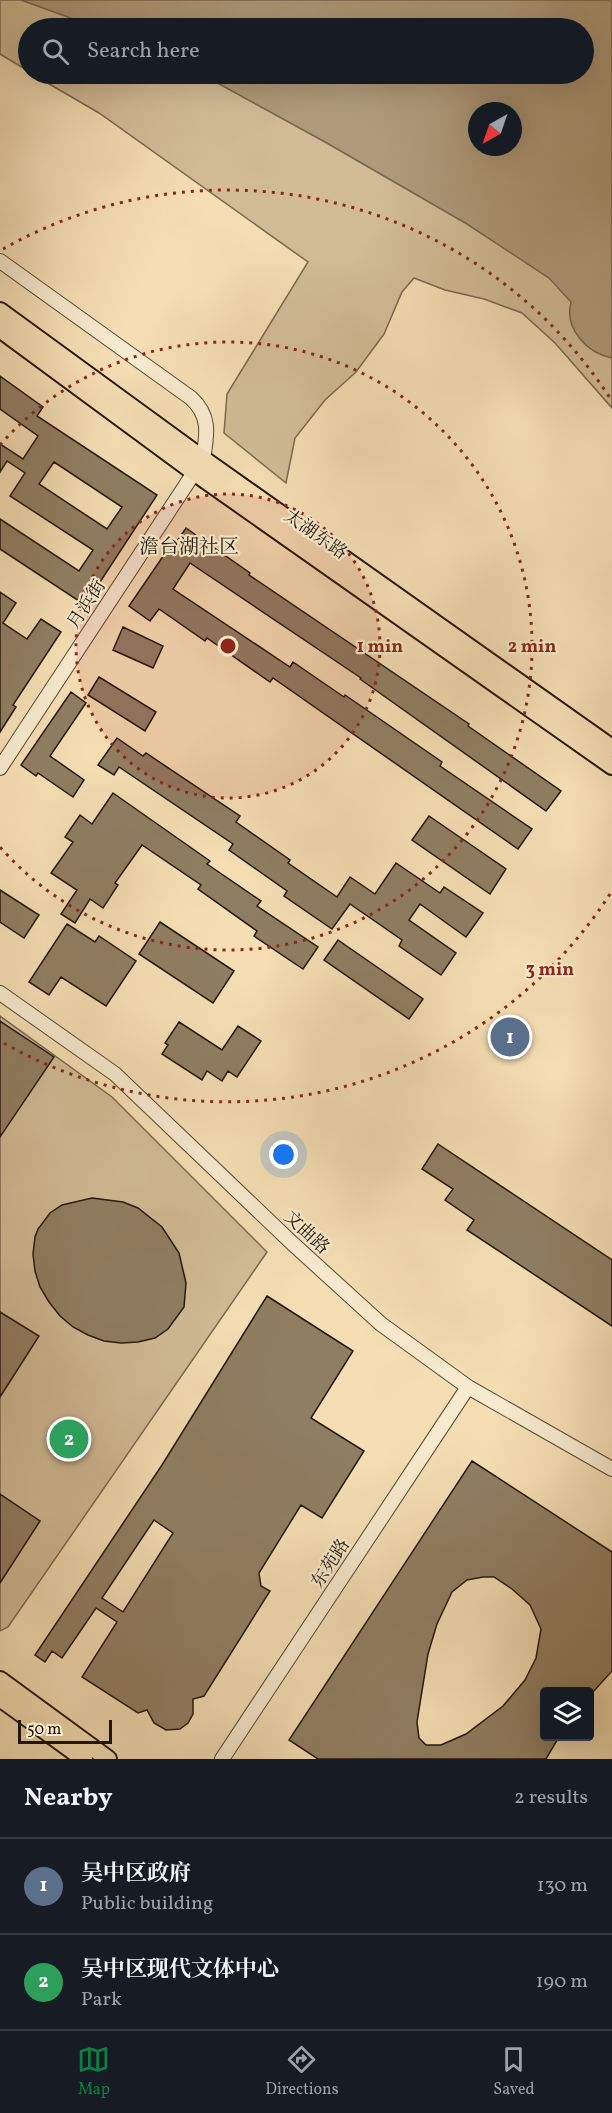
<!DOCTYPE html>
<html lang="en">
<head>
<meta charset="utf-8">
<style>
	:root { --surface:#171b24; --page:#20242c; --text:#f1f3f6; --muted:#9ea1a6; --line:#363941; --accent:#0b8043 }
	body { margin:0; font-family:Vollkorn,"Noto Serif SC",serif; background:var(--page); color:var(--text) }
	.controls { position:absolute; right:18px; bottom:18px; display:grid; overflow:hidden; border-radius:6px; box-shadow:0 6px 24px #0002 }
	.controls button { width:54px; height:54px; display:grid; place-items:center; padding:0; border:0; border-bottom:2px solid var(--line); background:var(--surface); color:var(--text); font:30px sans-serif }
	.compass { position:absolute; left:468px; top:102px; width:54px; height:54px; border-radius:50%; background:var(--surface); box-shadow:0 6px 24px #0002; rotate:220deg }
	.scale { position:absolute; left:18px; bottom:15px; width:94px; box-sizing:border-box; padding-left:6px; border:3px solid #23170a; border-top:0; font-size:16px; line-height:21px; white-space:nowrap; color:#23170a; -webkit-text-stroke:4px #f8eace; paint-order:stroke }
	.you { position:absolute; left:284px; top:1155px; width:21px; height:21px; margin:-15px; border:4px solid #fff; border-radius:50%; background:#1a73e8; box-shadow:0 0 0 9px #1a73e833 }
	.badge { display:grid; place-items:center; width:39px; height:39px; border-radius:50%; background:var(--accent); color:#fff; font-size:20px; font-weight:700 }
	.pin { position:absolute; translate:-50% -50%; border:3px solid #fff; box-shadow:0 2px 6px #0006 }
	.list { margin:0; padding:0; list-style:none }
	h2 { display:flex; justify-content:space-between; align-items:center; height:78px; margin:0; padding:0 24px; font-size:26px }
	h2 small { font-size:20px; font-weight:400; color:var(--muted) }
	.list li { display:grid; grid-template-columns:39px 1fr auto; gap:18px; align-items:center; box-sizing:border-box; height:96px; padding:0 24px; border-top:2px solid var(--line) }
	.list b { display:block; font-size:22px; white-space:nowrap }
	.list p { margin:0; font-size:20px; white-space:nowrap; color:var(--muted) }
	.list em { font-size:20px; font-style:normal; color:var(--muted) }
	.icon { flex:none; width:33px; height:33px; fill:none; stroke:currentColor; stroke-width:2; stroke-linecap:round; stroke-linejoin:round }
	.map { position:relative; flex:none; width:612px; height:1759px; overflow:hidden }
	.search { position:absolute; background:var(--surface); box-shadow:0 6px 24px #0002; left:18px; right:18px; top:18px; height:66px; display:flex; align-items:center; gap:15px; box-sizing:border-box; padding:0 21px; border-radius:33px; color:var(--muted); font-size:22px }
	.sheet { height:270px; background:var(--surface) }
	nav { display:flex; justify-content:space-around; align-items:center; box-sizing:border-box; height:84px; border-top:2px solid var(--line); background:var(--surface); font-size:16px; color:var(--muted) }
	nav a { display:grid; justify-items:center; gap:3px }
	nav .on { color:var(--accent) }
	.map>svg:first-child { display:block }
	.green { fill:#d1bc97; stroke:#7a6a50; stroke-width:1.5 }
	.water { fill:#ae9a7a; stroke:#76664d; stroke-width:1.5; fill-rule:evenodd }
	.building { fill:#907e62; stroke:#23170a; stroke-width:1.5; fill-rule:evenodd }
	.lines { fill:none; stroke-linecap:round; stroke-linejoin:round }
	.minor-casing { stroke:#584934; stroke-width:16 }
	.major-casing { stroke:#23170a; stroke-width:20 }
	.minor { stroke:#f8eace; stroke-width:14 }
	.major { stroke:#f5deb4; stroke-width:16 }
	.ring { fill:none; stroke:#8f2418; stroke-width:3; stroke-dasharray:3 6 }
	.labels { text-anchor:middle; stroke-width:4.5; stroke-linejoin:round; paint-order:stroke }
	.street-label { font-size:18px; fill:#23170a; stroke:#f8eace }
	.neighbourhood-label { font-size:20px; fill:#23170a; stroke:#f8eace }
	.centre { fill:#8f2418; stroke:#f8eace; stroke-width:3 }
	.ring-label { font-size:18px; text-anchor:middle; font-weight:bold; fill:#8f2418; stroke:#f8eace; stroke-width:4.5; stroke-linejoin:round; paint-order:stroke }
</style>
</head>
<body>
<div class="map">
<svg width="612" height="1759" viewBox="0 0 612 1759">
	<rect width="100%" height="100%" fill="#f5deb4"/>
	<filter id="stains"><feTurbulence type="fractalNoise" baseFrequency=".00333" numOctaves="4"/><feColorMatrix values="0 0 0 0 .2 0 0 0 0 .09 0 0 0 0 .02 0 0 0 .5 -.17"/></filter>
	<radialGradient id="worn" r=".72"><stop offset=".6" stop-color="#630" stop-opacity="0"/><stop offset="1" stop-color="#630" stop-opacity=".3"/></radialGradient>
	<path class="green" d="M0,0H171L216,28H28V71L0,54Z
		M32,74H286L612,313V408L555,343L522,313L484,299L445,290L414,278L402,292L384,334L356,372L325,400L295,438L286,483L224,433L227,394L308,262L99,113Z
		M0,1016L112,1097L267,1252L8,1627L0,1631Z"/>
	<path class="water" d="M21,0H610L612,2V358C587,353 564,329 571,302L549,278L467,224L325,142L201,74H584V28H98ZM477,111H513V147H477Z"/>
	<path class="building" d="M0,376L43,407L37,416L157,495L85,605L0,549V519L79,571L93,550L10,496L25,473L7,461L0,472V444L23,459L38,436L0,409ZM54,462L122,507L107,529L39,484Z
		M186,528L250,573L249,575L469,724L468,726L561,791L546,811L360,679L361,678L190,563L173,589L290,667L293,662L344,697L345,695L442,762L440,766L532,829L518,849L273,678L270,682L207,638L205,641L159,609L150,621L129,606L166,552L168,554Z
		M0,592L16,603L3,623L27,639L41,619L61,632L13,705L16,707L0,732Z
		M123,627L163,646L153,668L113,650Z
		M99,677L156,712L145,731L88,695Z
		M71,692L86,703L50,756L84,780L73,797L38,773L36,776L21,765Z
		M117,738L143,756L146,753L240,816L236,822L290,860L288,863L337,897L350,877L375,894L396,863L440,893L444,887L483,913L466,937L420,904L409,920L456,953L441,975L399,946L402,940L350,904L332,929L284,896L287,891L229,850L233,844L119,767L114,775L98,765Z
		M113,793L210,861L207,864L261,901L257,906L318,947L303,969L254,936L257,931L198,889L201,885L142,845L115,883L118,885L103,908L90,899L75,923L61,914L77,890L51,873L73,842L65,837L80,815L92,824Z
		M429,816L506,869L490,894L412,840Z
		M0,890L39,915L24,938L0,922Z
		M160,922L234,971L213,1003L139,954Z
		M67,924L95,942L99,936L136,961L106,1006L61,977L49,995L29,982Z
		M338,940L423,999L409,1019L324,960Z
		M0,1021L54,1057L0,1137Z
		M179,1022L222,1050L238,1026L261,1041L237,1077L228,1071L222,1081L207,1071L202,1080L162,1054L168,1045L165,1043Z
		M438,1144L612,1260V1326L467,1230L474,1220L445,1200L453,1189L422,1169Z
		M92,1198L123,1202L138,1208L162,1227L179,1253L186,1283L184,1307L168,1329L155,1338L138,1342L121,1343L104,1341L88,1335L73,1327L60,1316L49,1302L40,1287L35,1271L33,1254L35,1237L38,1229L50,1213L62,1205Z
		M267,1296L353,1351L311,1418L364,1451L322,1518L301,1505L259,1573L261,1586L270,1591L204,1696L193,1699V1714L188,1723L180,1729L166,1730L154,1723L147,1710L138,1713L82,1677L117,1622L96,1608L62,1658L52,1651L45,1662L35,1655L162,1465ZM154,1520L173,1533L123,1612L102,1598Z
		M0,1312L39,1336L0,1397Z
		M472,1461L612,1552V1671L593,1692H544V1737H559L546,1759H318L289,1740ZM483,1577H494L512,1589L530,1605L541,1629L536,1658L525,1680L503,1706L466,1734L441,1745H426L419,1738L417,1722L428,1654L437,1624L452,1592L467,1580Z
		M0,1494L40,1521L0,1583Z"/>
	<g class="lines">
		<g class="minor-casing">
			<path id="minor" d="M0,261L191,398C211,416 207,435 203,459L0,768
				M0,993L115,1074L292,1243L381,1324L468,1387L612,1469
				M222,1759L468,1387"/>
		</g>
		<g class="major-casing">
			<path id="major" d="M0,311L203,459L612,748
				M0,329L194,472L612,766
				M0,1680L108,1759
				M0,1698L84,1759"/>
		</g>
		<use href="#minor" class="minor"/>
		<use href="#major" class="major"/>
	</g>
	<circle cx="228" cy="646" r="152" fill="#8f2418" fill-opacity=".12"/>
	<g class="ring">
		<circle cx="228" cy="646" r="152"/>
		<path d="M0 445A304 304 0 1 1 0 847"/>
		<path d="M610 894A456 456 0 0 1 0 1041M3 249A456 456 0 0 1 610 398"/>
	</g>
	<g class="labels">
		<g class="street-label">
			<text transform="translate(316 534) rotate(35)" y="6">太湖东路</text>
			<text transform="translate(86 604) rotate(-57)" y="6">月浜街</text>
			<text transform="translate(307 1232) rotate(43)" y="6">文曲路</text>
			<text transform="translate(330 1563) rotate(-57)" y="6">东苑路</text>
		</g>
		<g class="neighbourhood-label">
			<text x="189" y="553">澹台湖社区</text>
		</g>
	</g>
	<circle cx="228" cy="646" r="9" class="centre"/>
	<g class="ring-label">
		<text x="380" y="652">1 min</text>
		<text x="532" y="652">2 min</text>
		<text x="550" y="975">3 min</text>
	</g>
	<rect width="100%" height="100%" filter="url(#stains)"/>
	<rect width="100%" height="100%" fill="url(#worn)"/>
</svg>
<div class="controls">
<button><svg class="icon" aria-label="layers" viewBox="0 0 24 24"><path d="M12 4l9 5-9 5-9-5zM3 14l9 5 9-5"/></svg></button>
</div>
<svg class="compass" viewBox="-18 -18 36 36"><path d="M0-13l5 13h-10z" fill="#e53935"/><path d="M0 13l5-13h-10z" fill="#9ea1a6"/></svg>
<div class="scale">50 m</div>
<div class="you"></div>
<div class="pin badge" style="left:510px;top:1037px;background:#5c6f8a">1</div>
<div class="pin badge" style="left:69px;top:1439px;background:#2e9e5b">2</div>
<div class="search"><svg class="icon" aria-label="search" viewBox="0 0 24 24"><circle cx="10" cy="10" r="6"/><path d="M15 15l6 6"/></svg>Search here</div>
</div>
<section class="sheet">
<h2>Nearby<small>2 results</small></h2>
<ul class="list">
<li><span class="badge" style="background:#5c6f8a">1</span><div><b>吴中区政府</b><p>Public building</p></div><em>130 m</em></li>
<li><span class="badge" style="background:#2e9e5b">2</span><div><b>吴中区现代文体中心</b><p>Park</p></div><em>190 m</em></li>
</ul>
</section>
<nav>
<a class="on"><svg class="icon" aria-label="map" viewBox="0 0 24 24"><path d="M3 6l6-2 6 2 6-2v14l-6 2-6-2-6 2zM9 4v14M15 6v14"/></svg>Map</a>
<a><svg class="icon" aria-label="directions" viewBox="0 0 24 24"><path d="M12 3l9 9-9 9-9-9zM9 14v-3h6M13 9l2 2-2 2"/></svg>Directions</a>
<a><svg class="icon" aria-label="saved" viewBox="0 0 24 24"><path d="M7 4h10v16l-5-4-5 4z"/></svg>Saved</a>
</nav>
</body>
</html>
